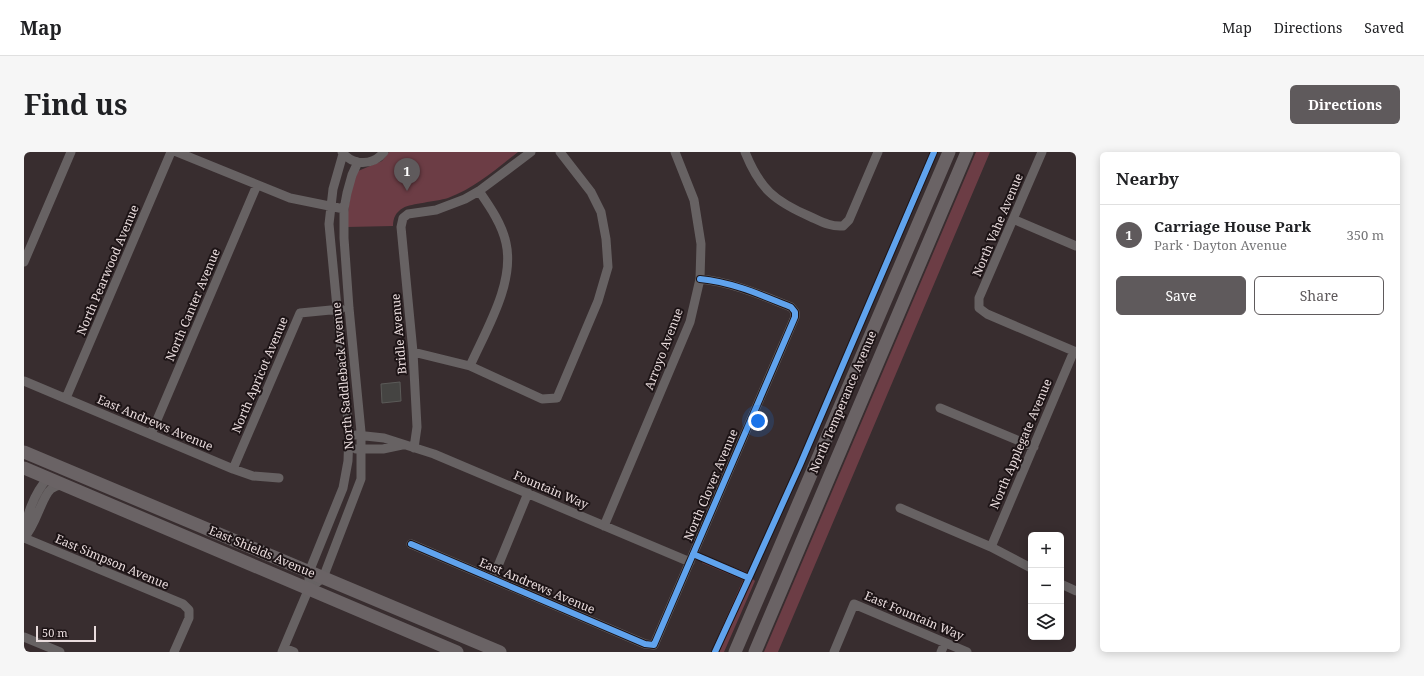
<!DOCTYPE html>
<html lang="en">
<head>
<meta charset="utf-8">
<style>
	:root { --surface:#fff; --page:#f6f6f6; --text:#202124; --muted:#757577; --line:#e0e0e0; --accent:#5f5a5c }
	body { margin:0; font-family:"Noto Serif",serif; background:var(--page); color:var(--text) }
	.controls { position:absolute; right:12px; bottom:12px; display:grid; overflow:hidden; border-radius:6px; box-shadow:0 2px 10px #0003 }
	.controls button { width:36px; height:36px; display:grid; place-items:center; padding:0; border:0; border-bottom:1px solid var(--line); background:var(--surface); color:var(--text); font:20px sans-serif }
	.scale { position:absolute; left:12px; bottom:10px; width:60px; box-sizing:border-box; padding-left:4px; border:2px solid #e9dcdd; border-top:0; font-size:11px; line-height:14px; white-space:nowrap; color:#e9dcdd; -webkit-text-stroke:3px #1d1416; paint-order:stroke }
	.you { position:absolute; left:734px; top:269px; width:14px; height:14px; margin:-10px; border:3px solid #fff; border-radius:50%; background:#1a73e8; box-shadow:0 0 0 6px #1a73e833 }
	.badge { display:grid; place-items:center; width:26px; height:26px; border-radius:50%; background:var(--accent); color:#fff; font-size:13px; font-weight:700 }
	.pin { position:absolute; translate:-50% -33px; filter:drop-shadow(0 1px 2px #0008) }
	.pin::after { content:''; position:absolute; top:21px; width:14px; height:12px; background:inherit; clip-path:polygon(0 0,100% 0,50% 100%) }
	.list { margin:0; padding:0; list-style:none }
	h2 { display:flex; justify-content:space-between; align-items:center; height:52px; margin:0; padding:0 16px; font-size:17px }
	h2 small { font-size:13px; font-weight:400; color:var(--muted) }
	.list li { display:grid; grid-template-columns:26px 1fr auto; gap:12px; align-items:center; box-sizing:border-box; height:60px; padding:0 16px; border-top:1px solid var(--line) }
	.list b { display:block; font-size:15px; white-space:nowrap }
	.list p { margin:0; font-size:13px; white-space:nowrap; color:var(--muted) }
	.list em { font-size:13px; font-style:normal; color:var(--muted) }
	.actions { display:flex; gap:8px; padding:12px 16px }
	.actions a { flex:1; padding:9px 0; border:1px solid var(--accent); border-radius:6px; text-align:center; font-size:14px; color:var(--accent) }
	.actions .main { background:var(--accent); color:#fff }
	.icon { flex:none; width:22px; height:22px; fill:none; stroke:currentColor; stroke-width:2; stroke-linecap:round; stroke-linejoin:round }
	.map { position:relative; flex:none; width:1052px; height:500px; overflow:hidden; border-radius:6px }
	header { display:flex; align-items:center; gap:24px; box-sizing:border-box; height:56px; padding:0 20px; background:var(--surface); border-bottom:1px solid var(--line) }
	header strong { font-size:19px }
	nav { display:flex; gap:22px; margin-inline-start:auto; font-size:14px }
	.intro { display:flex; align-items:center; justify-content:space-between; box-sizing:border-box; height:96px; padding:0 24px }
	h1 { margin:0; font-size:28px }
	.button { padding:10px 18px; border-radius:6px; background:var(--accent); color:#fff; font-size:14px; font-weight:700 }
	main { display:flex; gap:24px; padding:0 24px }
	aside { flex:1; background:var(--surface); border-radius:6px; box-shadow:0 2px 10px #0003 }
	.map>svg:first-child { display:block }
	.green { fill:#6c3d45 }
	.building { fill:#454442; stroke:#5b5a58 }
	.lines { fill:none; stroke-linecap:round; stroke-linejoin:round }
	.street { stroke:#676263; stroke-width:9 }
	.secondary { stroke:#6a6365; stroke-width:13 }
	.cycleway-casing { stroke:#1d1416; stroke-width:8 }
	.cycleway { stroke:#60a3ed; stroke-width:6 }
	.labels { text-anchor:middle; stroke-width:4; stroke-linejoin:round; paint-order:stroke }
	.street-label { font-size:12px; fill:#e9dcdd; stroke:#1d1416 }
</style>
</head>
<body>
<header>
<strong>Map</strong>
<nav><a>Map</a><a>Directions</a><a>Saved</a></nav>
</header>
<div class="intro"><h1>Find us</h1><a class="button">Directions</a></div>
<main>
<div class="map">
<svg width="1052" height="500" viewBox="0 0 1052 500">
	<rect width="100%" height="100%" fill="#382d2f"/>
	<path class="green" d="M365,0H494C472,17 451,36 424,46C411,50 388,51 379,56C372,60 369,66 369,74L323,75C324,56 326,37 334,19L358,9Z
		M952,0H966L754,500H740Z
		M681,404L722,420L731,429L700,500H687L719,428L678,411Z"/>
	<path class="building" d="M376,230L377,249L358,251L357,232Z"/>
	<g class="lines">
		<path class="street" d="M153,0L266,46L320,57
			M318,0C329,14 349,14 360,0
			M721,0C736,37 750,49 787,65C798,70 807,75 819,74L825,68L854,0
			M1018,0L955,146V156L963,162L1052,200
			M989,67L1052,94
			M0,110L47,0
			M389,200L446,214L518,247L533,246L574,149L584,115L582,87L577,60L567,40L536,0
			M446,214C462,178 491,131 482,91C478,72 466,55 455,39
			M0,229L209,317L229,324L255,326
			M42,246L147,0
			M916,256L1010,295
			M127,282L233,33
			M332,283L360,286L410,302L666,410
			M390,296L393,275L389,200L377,75L379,66L384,62L412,58L441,47L455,39L507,0
			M332,297H359L378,293
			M209,317L276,161L317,157
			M876,356L967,395L1007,416
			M580,374L666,170L676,127L677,92L670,48L651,0
			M0,386L159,452L165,458V466L150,500
			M0,386C13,372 17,346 27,337C31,334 35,333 39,333
			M0,386C1,366 10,341 24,326
			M387,392L621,492L630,493L771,165V160L767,155C737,143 708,130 676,127
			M967,395L1050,199
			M469,426L504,341
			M1037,432L1052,439
			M285,436L299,426L337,327V280L325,156L320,86V57L323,41L328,23L334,10
			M0,485L36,500
			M260,496L270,500
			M258,500L285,436V420L319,336L324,309L325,281L305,72L309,37L319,2
			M810,500L830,452L943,500
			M917,500L921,491"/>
		<path class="secondary" d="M0,300L476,500
			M0,316L433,500
			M711,500L925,0
			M731,500L943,0"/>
		<g class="cycleway-casing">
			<path id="cycleway" d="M387,392L621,492L630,493L771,165V160L767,155C737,143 708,130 676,127
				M669,402L725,426L776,313L910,0
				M691,500L725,426"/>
		</g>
		<use href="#cycleway" class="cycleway"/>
	</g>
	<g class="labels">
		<g class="street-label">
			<text transform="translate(974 73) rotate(-67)" y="4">North Vahe Avenue</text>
			<text transform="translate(84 118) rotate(-67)" y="4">North Pearwood Avenue</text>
			<text transform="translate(169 153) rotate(-67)" y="4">North Canter Avenue</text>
			<text transform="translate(375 182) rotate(-95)" y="4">Bridle Avenue</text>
			<text transform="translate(640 197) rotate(-69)" y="4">Arroyo Avenue</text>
			<text transform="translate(236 223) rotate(-67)" y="4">North Apricot Avenue</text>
			<text transform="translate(319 224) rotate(-95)" y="4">North Saddleback Avenue</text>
			<text transform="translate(819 250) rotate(-67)" y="4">North Temperance Avenue</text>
			<text transform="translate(131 271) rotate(23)" y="4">East Andrews Avenue</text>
			<text transform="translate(997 292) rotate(-67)" y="4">North Applegate Avenue</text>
			<text transform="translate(687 333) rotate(-67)" y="4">North Clover Avenue</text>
			<text transform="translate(527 338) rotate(23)" y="4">Fountain Way</text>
			<text transform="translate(238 400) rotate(23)" y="4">East Shields Avenue</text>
			<text transform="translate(88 410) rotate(23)" y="4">East Simpson Avenue</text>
			<text transform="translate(513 434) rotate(23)" y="4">East Andrews Avenue</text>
			<text transform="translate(890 464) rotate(23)" y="4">East Fountain Way</text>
		</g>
	</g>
</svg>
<div class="controls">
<button>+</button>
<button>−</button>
<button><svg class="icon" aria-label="layers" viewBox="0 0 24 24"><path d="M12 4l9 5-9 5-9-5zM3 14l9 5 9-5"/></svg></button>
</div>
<div class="scale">50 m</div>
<div class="you"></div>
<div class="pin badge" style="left:383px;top:39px">1</div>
</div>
<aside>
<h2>Nearby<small></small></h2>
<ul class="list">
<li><span class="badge">1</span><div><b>Carriage House Park</b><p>Park · Dayton Avenue</p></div><em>350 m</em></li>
</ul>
<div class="actions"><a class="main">Save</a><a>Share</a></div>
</aside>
</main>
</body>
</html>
